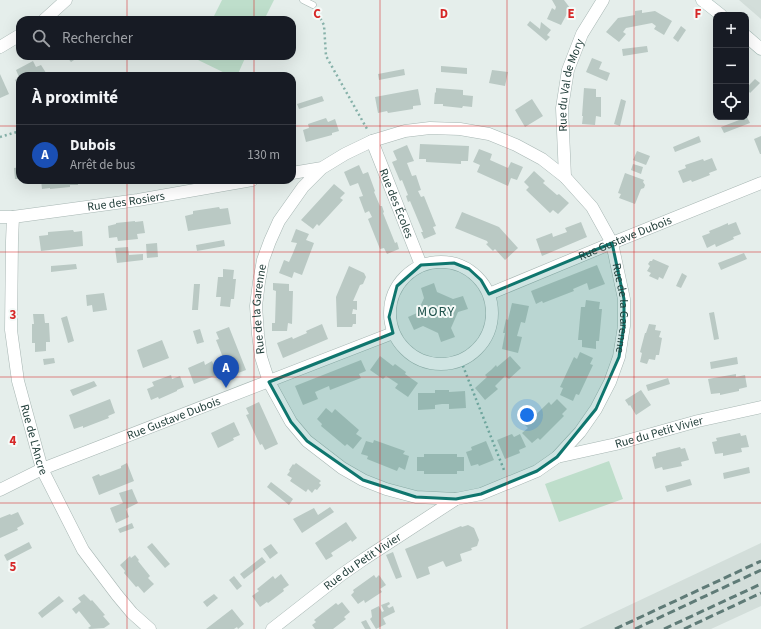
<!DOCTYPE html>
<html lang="fr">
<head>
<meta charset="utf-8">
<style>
	:root { --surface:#171b24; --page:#242831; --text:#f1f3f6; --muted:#9ea1a6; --line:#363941; --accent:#f09761 }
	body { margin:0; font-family:"Source Sans 3",sans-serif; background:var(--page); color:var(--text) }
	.controls { position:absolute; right:12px; top:12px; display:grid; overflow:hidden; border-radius:8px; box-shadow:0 4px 16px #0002 }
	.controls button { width:36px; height:36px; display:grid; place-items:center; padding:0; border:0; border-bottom:1px solid var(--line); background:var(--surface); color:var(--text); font:20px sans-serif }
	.you { position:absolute; left:527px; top:415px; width:14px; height:14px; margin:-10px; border:3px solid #fff; border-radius:50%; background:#1a73e8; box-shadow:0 0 0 6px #1a73e833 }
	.badge { display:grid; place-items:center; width:26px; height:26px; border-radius:50%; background:var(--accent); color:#fff; font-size:13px; font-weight:700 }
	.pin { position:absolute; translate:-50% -33px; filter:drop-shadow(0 1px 2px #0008) }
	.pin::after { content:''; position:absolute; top:21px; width:14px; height:12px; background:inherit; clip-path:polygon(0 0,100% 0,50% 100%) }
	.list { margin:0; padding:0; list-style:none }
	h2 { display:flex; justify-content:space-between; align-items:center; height:52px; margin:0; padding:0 16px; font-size:17px }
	h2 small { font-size:13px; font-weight:400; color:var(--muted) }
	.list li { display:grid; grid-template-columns:26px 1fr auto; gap:12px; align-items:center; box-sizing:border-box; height:60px; padding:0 16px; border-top:1px solid var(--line) }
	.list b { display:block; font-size:15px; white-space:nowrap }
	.list p { margin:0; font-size:13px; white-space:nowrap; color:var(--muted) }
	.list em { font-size:13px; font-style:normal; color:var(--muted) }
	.icon { flex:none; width:22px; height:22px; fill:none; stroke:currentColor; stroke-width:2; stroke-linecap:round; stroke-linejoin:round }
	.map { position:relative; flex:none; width:761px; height:629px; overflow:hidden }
	.search { position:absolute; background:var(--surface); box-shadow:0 4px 16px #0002; left:16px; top:16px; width:280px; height:44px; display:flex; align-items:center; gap:10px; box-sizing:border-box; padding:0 14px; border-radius:12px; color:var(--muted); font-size:15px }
	.panel { position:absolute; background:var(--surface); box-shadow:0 4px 16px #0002; left:16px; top:72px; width:280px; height:112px; border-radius:12px }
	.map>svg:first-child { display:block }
	.built { fill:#d3deda }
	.green { fill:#bedecb }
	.building { fill:#bac9c4 }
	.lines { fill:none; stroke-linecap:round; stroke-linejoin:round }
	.service-casing { stroke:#a7b6b3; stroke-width:7 }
	.minor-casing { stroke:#a7b6b3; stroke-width:13 }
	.secondary-casing { stroke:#a3b9b4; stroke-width:13 }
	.path { stroke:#86b1a9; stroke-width:2.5; stroke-dasharray:2 3; stroke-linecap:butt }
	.service { stroke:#fff; stroke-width:6 }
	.minor { stroke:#fff; stroke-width:12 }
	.secondary { stroke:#fff; stroke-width:12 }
	.rail { stroke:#5f7b77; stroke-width:3; stroke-dasharray:8 4; stroke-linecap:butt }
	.marked { fill:#0f766e; fill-opacity:0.2; stroke:#0f766e; stroke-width:3; stroke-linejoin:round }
	.grid { fill:none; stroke:#d62828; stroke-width:1; stroke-opacity:0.55 }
	.labels { text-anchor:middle; stroke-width:4; stroke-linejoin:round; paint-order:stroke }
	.street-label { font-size:12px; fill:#24403c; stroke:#f5faf8 }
	.quarter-label { font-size:14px; letter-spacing:1px; fill:#20524c; stroke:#f5faf8 }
	.grid-label { font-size:13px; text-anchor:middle; font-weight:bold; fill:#d62828; stroke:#f5faf8; stroke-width:4; stroke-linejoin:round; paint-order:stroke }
</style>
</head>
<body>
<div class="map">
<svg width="761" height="629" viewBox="0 0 761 629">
	<rect width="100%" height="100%" fill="#e5eeeb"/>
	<path class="built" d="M739,0H761V19Z
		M761,543V606L711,629H579Z"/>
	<path class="green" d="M222,0H274L264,20H212Z
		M195,56H246L237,76H231L194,58Z
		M609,461L623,499L559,522L545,484Z"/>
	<path class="building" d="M552,0H564L570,8L561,25L547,19L552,8L555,10L556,7Z
		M642,10V13L655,11L672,21L664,35L654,29L656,26L652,23L626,28L623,32L626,34L619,42L606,32L618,18L635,15V11Z
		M530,21L540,29L541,22L551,30L547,35L550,37L546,41L527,25Z
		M681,26L686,30L678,42L673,38Z
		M647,46L648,52L623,56L622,49Z
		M66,56H80L71,62Z
		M592,58L602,62L599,69L610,73L607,81L586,72Z
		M33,61L36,67L41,65L48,76H20V89L15,80L19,77L16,70Z
		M441,66L467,68V74L441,72Z
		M404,69L405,75L379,80L378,74Z
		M492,70L508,72L505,86L489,83Z
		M0,74L9,94L0,98Z
		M755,79L760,83L750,93L746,88Z
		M436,88L463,90V95L473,96L472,107L463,106L462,108L443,106V104H434L435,92L436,93Z
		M584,88L596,89V97H601V117L596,116L595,125L582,124L583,116H582Z
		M418,89L421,105L413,106V109L388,113L387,111L378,113L375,97Z
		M322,96L324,101L299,109L297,104Z
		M532,99L543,116L525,127L515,110Z
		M621,99L626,101L620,126L614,124Z
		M747,117L750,123L724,133L721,127Z
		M326,118L328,122L335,119L339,131L332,133V135L306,142L303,130L309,128L308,124Z
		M699,136L701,142L675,152L673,147Z
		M761,136V154H760L754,139Z
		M420,144L469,146L468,161H461V164L426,162V159H419Z
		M407,145L414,161L407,163L412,176L416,175L421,190L418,191L421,197L424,196L436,226L433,227L436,234L424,239L421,232H423L410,201L408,202L406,196L408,195L402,180L400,181L392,162L397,160L393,151Z
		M479,149L492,154L490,160L508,168L511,162L523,167L517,180L511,178L508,186L477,172L480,165L473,162Z
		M637,151L650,156L646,165L633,160Z
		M712,158L717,170L709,173L710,175L700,179L692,182L691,180L683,183L678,171L686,168L685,165L703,159L704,161Z
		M633,164L643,167L641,174L631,170Z
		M359,165L363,174L368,172L375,191L374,192L380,206H382L384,212L383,213L395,243L397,242L399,249L387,254L384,248L380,249L368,219L372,217L369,211L365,213L359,197L363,196L358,183L350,186L344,172Z
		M20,167V179H15L14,168Z
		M534,171L545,181L543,183L557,195L559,194L569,203L558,214L553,210L550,213L526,190L529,187L524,182Z
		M625,173L644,180L643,182L645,185L644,188L641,189L635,204L619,198L621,194L618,193Z
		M41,180H77L78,185H70V187L50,189V188L42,189Z
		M334,184L345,193L340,198L343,200L319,226L317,224L313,229L301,220Z
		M219,207L220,209L228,208L231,224L188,231L185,216L193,214V211Z
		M462,212L499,227L518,248L505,260L495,249L493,251L486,244L488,243L487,241L455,228Z
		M135,221V222L143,221L145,233L137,234L138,239L118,241L117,237L109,238L108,226L116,224V223Z
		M581,222L587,237L542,256L536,239L552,233L553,237L567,232L565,228Z
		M736,222L741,234L733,237L734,239L716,247L715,244L707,248L702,236L710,233L709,231L719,227L728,223V225Z
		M296,229L309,234L306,240L314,243L302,275L294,272L292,278L279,273L284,260L289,262L293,253L297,243L291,242Z
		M73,230L74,232L82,231L83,246L41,251L39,236L48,235V232Z
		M224,240L225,246L197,251L196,245Z
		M157,243L158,257L147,258L146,244Z
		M128,247L129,255L143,254V260L117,263L115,248Z
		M744,253L747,259L721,270L718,263Z
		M653,259L669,266L663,279L659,277L658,280L649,276L651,273L647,271L650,266L648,264L650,261H652Z
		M76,264L77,269L51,272V266Z
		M597,265L605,284L589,290L587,283L573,289L574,291L543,303L542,301L536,304L531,291Z
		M349,266L364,273L366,277L363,284L360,285L353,301H357V310L353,309L352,314H356V324H353L352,327H337L336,297Z
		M223,269L234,270L233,279H236L234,299H231L230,307L220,306L221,297H216L218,277H223Z
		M682,273L687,276L681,288L676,286Z
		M273,283L289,284V291H293L292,324L288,323L287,331H272V323H275L276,291L273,290Z
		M434,283L437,292L453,299L463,296L468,309L458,312L451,328L455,337L441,342L438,333L423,326L414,330L408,317L417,313L424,298L421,288Z
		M194,284H200L198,310H192Z
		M104,293L107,310L93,312L92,305L87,306L86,295Z
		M586,300L600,302L599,309H602L599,341H596V349L582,347V340H578L581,307H585Z
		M512,303L529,306L525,323L521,322L517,336L522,337L518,353L502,349L505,333H503L506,319L508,320Z
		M714,312L719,339L714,340L709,313Z
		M33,314H44L45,323H49L50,342H46V351L35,352V343H32V324H34Z
		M67,316L74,341L68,343L61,318Z
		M322,324L328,339L283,358L277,343L292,337L293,339L307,333L306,331Z
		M649,324L656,325L655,330L661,331L659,337L662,338L659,355H656L655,360L649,359L647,364L640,362L642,353L640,352L645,333H646Z
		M229,327L246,370L233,375L231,369L228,370L216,340L219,339L216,332Z
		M200,329L204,342L197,344L193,331Z
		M162,340L169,358L143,368L137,350Z
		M580,352L593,358L590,364L593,365L579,395L576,394L573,401L560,395L563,388L560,387L574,357L577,359Z
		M380,356L393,366L395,364L406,372L405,374L418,383L408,397L395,388L398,384L386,376L383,379L370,370Z
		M510,356L521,368L509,379L505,376L495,386L498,389L485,400L475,388L487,377L485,375L491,370L496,365L497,367Z
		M737,357L738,364L711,369L710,362Z
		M54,358L55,363L44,365L43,359Z
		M361,360L366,371L359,374L361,378L330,390L329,386L315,392L318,399L303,405L295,386Z
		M204,361L205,365L212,361L217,375L194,384L188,368Z
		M736,374V377L745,375L747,387L739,389V391L720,395V393L711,394L708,379Z
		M171,375L172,379L180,376L184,387L177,390V391L159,399L158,397L151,400L147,389L154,386L152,382Z
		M668,378L670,384L648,391L646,385Z
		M94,381L97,386L73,396L70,390Z
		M435,390H449V392L465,391L466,408L449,409V404H442L435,405V409L418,410V393H435Z
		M641,390L651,405L636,415L630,405L629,406L625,400Z
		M110,399L115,413L108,416L109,418L83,428V426L74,429L69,415Z
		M557,399L567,409L562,414L564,416L540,440L538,438L532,443L522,433L528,428L525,425L549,402L551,405Z
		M259,402L278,444L265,450L262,444L260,445L246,415L249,414L246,408Z
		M326,408L332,413L335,409L359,430L356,434L362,438L353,449L347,444L345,446L321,426L322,424L317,419Z
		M234,422L240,435L233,438L234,440L218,448L211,433Z
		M740,433L741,436L746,435L749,447L741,448L742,452L723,456V453L715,454L712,442L717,441L716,438Z
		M512,434L514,437L520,434L526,447L519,450L520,453L505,459L497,440Z
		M374,440L405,451L403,454L409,456L405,470L399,467L397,471L367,459L368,456L361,454L366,441L373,443Z
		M486,441L494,460L479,466L478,464L471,466L466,452L472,450L471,447Z
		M680,447L681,449L685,448L689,460L681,462L682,466L663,470L662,467L655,469L652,457L656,456V453Z
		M424,454H457V457H464V471H457V474H424V471H417V457H424Z
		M127,463L134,481L99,495L92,477L99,474L100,476L121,468V466Z
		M296,463L321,481L319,483L321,485L317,490L315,489L312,493L308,489L306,492L290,481L292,478L287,475L290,471L289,470L293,464L294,465Z
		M749,467L750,473L724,479L723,473Z
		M690,479L692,485L667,492L665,486Z
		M271,482L293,499L289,505L267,487Z
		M132,489L138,503L126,509L129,517L116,523L110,508L123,503L119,493Z
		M330,507L334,512L302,533L293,519L314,508L318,515Z
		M18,512L24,524L17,528L18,530L0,538V518L10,514L11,515Z
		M346,522L357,538L352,542L351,540L331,553L333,556L326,560L315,543Z
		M132,523L134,528L120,533L118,529Z
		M468,525L474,528L479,540L477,546L471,548L472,550L460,554L462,561L446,567L443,561L428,567L430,574L417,579L405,549L461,526L462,527Z
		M29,542L32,548L7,561L4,555Z
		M152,543L170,564L165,568L147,547Z
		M271,544L278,553L270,559L263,549Z
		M393,552L402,577L396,579L386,555Z
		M135,555L139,560L138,561L150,576L148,578L154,584L144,593L138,586L136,587L124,573L125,571L120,565L130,556L131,558Z
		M262,557L266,562L244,579L240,574Z
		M281,574L289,585L283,589L284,591L268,603L267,602L260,607L252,596L259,591L257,589L273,576L275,579Z
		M374,575L376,578L379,575L386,585L380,589L382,592L365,603L364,600L358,604L351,595L354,592L353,590Z
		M234,576L242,586L237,590L229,580Z
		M84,594L91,601L92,600L105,615L103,616L110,624L104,628L90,629L88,628L91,626L79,611L76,614L72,609L81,602L78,598Z
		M214,594L218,598L207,607L203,602Z
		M59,596L64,601L42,618L38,613Z
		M342,602L350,612L344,617L346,619L333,629H315L312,625L316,622L314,620L336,603L338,605Z
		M389,602L390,604L387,606L389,608L393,606L395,612L383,618L386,624L376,629L370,619L372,617L371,610L379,606L382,612L384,611L381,605Z
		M232,609L244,624L238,629L237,627L234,629H206Z
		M366,620L371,629H365L361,622Z"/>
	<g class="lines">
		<g class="service-casing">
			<path id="service" d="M303,0L313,5"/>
		</g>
		<g class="minor-casing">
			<g id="minor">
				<path d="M44,20L66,0"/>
				<path d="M0,47L20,35"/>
				<path id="s1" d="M372,141L421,265"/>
				<path id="s2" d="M292,173L322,168L345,154L372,141L405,131L430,128L460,129L489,134L516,145L542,159L565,177L592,207L612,243L624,299V326L619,357L610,382L596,409L580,432L557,457L537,471L481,494L456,499L416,497L386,489L363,480L342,468L307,441L291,422L269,382L261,357L258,334L256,306L259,282L263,260L270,241L279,221L303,187L322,168"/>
				<path id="s3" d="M565,177L562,108L568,70L582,34L603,0"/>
				<path id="s4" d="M0,217H13L138,200L252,180"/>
				<path id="s5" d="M13,217L12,241L11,330L18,381L42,469L83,550L117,595L132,613L150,629"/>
				<circle cx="441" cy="313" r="51"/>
				<path id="s6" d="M489,294L612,243L761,183"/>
				<path id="s7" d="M557,457L616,444L698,421L761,407"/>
				<path id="s8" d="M0,490L42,469L393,333"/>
				<path id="s9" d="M272,629L341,575L364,559L456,499"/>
			</g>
		</g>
		<g class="secondary-casing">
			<path id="secondary" d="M702,0L721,15
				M746,36L761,49"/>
		</g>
		<path class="path" d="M318,14L324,25L326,56L367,129
			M0,137L20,131
			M461,361L504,470"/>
		<use href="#service" class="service"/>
		<use href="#minor" class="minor"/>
		<use href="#secondary" class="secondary"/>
		<path class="rail" d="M615,629L761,561
			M635,629L761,570
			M664,629L761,584
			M684,629L761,593"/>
	</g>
	<path class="marked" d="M612,243L624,299V326L619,357L596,409L557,457L537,471L481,494L456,499L416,497L363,480L307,441L291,422L269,382L393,333L389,317L397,286L421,265L454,263L469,269L481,280L489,294Z"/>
	<path class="grid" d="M127,0V20M254,0V20M380,0V629M507,0V629M634,0V629M127,56V76M254,56V76M0,126H20M292,126H761M127,180V629M254,180V629M0,252H761M0,377H761M0,503H761"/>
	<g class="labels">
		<g class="street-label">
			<text dy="4" stroke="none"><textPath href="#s3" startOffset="93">Rue du Val de Mory</textPath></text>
			<text dy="4" stroke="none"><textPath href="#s4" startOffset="127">Rue des Rosiers</textPath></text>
			<text dy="4" stroke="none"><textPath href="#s1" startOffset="67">Rue des Écoles</textPath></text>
			<text dy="4" stroke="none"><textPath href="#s6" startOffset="147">Rue Gustave Dubois</textPath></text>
			<text dy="4" stroke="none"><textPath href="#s2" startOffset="442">Rue de la Garenne</textPath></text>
			<text dy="4" stroke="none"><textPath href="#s2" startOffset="1030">Rue de la Garenne</textPath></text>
			<text dy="4" stroke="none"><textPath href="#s8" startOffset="188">Rue Gustave Dubois</textPath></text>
			<text dy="4" stroke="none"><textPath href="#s7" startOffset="105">Rue du Petit Vivier</textPath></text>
			<text dy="4" stroke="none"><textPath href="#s5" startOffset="225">Rue de L'Ancre</textPath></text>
			<text dy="4" stroke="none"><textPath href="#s9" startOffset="113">Rue du Petit Vivier</textPath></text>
		</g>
		<g class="quarter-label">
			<text x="436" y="316">MORY</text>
		</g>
	</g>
	<g class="grid-label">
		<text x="317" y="18">C</text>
		<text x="444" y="18">D</text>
		<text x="571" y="18">E</text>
		<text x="698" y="18">F</text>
		<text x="13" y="319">3</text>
		<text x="13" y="445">4</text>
		<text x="13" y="571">5</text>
	</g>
</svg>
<div class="controls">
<button>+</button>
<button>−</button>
<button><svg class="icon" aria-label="locate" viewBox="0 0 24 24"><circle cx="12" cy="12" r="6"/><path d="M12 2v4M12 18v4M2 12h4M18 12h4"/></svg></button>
</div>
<div class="you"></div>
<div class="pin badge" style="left:226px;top:388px;background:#1a4fb4">A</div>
<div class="search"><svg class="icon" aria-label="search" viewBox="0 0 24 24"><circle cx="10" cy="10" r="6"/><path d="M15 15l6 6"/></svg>Rechercher</div>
<section class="panel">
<h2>À proximité<small></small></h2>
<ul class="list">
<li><span class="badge" style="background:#1a4fb4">A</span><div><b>Dubois</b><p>Arrêt de bus</p></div><em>130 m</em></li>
</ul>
</section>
</div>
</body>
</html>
